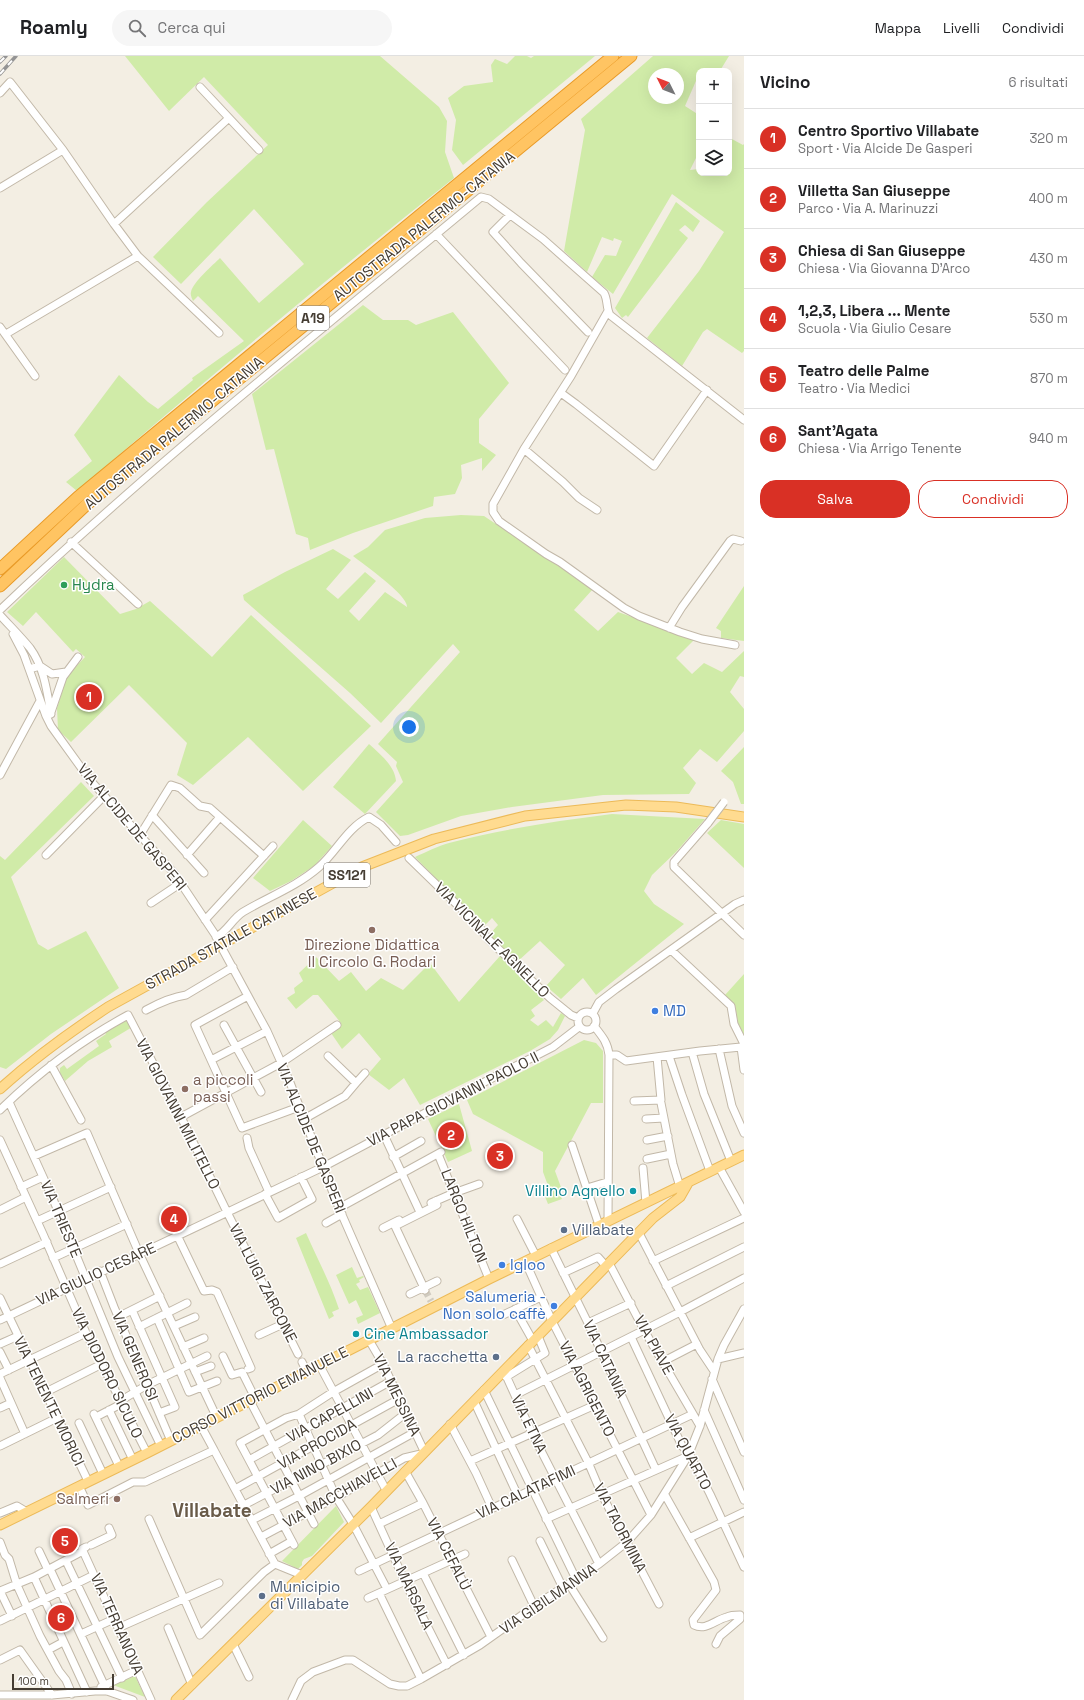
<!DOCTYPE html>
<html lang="it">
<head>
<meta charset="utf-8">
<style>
	:root { --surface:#fff; --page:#f6f6f6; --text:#202124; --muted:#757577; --line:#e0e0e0; --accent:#d93025 }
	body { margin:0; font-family:"Space Grotesk",sans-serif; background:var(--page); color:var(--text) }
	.controls { position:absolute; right:12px; top:12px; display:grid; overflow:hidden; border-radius:8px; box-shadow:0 4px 16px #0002 }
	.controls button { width:36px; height:36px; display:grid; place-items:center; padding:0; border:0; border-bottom:1px solid var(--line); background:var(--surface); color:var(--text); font:20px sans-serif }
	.compass { position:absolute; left:648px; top:12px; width:36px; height:36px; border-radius:50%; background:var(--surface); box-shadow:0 4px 16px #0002; rotate:312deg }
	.scale { position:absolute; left:12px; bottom:10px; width:102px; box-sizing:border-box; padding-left:4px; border:2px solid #453d33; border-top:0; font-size:11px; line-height:14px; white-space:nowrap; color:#453d33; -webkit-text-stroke:3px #fff; paint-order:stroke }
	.you { position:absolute; left:409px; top:671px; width:14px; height:14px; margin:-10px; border:3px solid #fff; border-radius:50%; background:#1a73e8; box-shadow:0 0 0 6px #1a73e833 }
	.badge { display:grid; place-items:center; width:26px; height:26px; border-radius:50%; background:var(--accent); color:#fff; font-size:13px; font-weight:700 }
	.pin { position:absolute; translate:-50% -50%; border:2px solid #fff; box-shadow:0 1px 4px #0006 }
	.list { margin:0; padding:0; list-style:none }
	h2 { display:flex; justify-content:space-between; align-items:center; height:52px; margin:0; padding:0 16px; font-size:17px }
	h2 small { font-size:13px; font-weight:400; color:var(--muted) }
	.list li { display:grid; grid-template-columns:26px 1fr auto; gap:12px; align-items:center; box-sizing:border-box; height:60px; padding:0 16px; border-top:1px solid var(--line) }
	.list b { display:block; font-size:15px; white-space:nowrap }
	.list p { margin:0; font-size:13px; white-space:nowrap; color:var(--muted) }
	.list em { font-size:13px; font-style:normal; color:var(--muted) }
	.actions { display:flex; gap:8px; padding:12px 16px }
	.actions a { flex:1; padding:9px 0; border:1px solid var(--accent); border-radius:16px; text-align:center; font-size:14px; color:var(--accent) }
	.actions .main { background:var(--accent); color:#fff }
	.icon { flex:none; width:22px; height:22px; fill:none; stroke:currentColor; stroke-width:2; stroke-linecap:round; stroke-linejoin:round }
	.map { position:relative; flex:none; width:744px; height:1644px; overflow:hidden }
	header { display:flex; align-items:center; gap:24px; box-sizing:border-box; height:56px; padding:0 20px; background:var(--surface); border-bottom:1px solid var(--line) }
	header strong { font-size:19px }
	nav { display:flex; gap:22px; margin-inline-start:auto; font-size:14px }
	.search { width:280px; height:36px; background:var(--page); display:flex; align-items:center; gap:10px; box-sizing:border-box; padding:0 14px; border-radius:22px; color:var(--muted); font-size:15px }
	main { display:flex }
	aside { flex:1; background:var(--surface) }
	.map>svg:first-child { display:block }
	.green { fill:#d0eba8; fill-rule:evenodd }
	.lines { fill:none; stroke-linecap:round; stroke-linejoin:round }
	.minor-tunnel { stroke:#d0cbc0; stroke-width:7; stroke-dasharray:7 3.5; stroke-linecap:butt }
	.minor-casing { stroke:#c2b8a8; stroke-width:9 }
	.major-casing { stroke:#ecba58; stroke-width:11 }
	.highway-casing { stroke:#e99a27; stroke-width:13 }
	.minor { stroke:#fff; stroke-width:7 }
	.major { stroke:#ffdb90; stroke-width:9 }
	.highway { stroke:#ffc462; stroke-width:11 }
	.rail-casing { stroke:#949494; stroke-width:3.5 }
	.rail { stroke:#fff; stroke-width:2; stroke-dasharray:6; stroke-linecap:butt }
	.minor-bridge-casing { stroke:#c2b8a8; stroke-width:9; stroke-linecap:butt }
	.minor-bridge { stroke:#fff; stroke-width:7 }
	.leisure-dot { fill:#2e9e5b; stroke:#fff; stroke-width:1.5 }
	.education-dot { fill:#8d6e63; stroke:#fff; stroke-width:1.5 }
	.shop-dot { fill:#3f7fe0; stroke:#fff; stroke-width:1.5 }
	.culture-dot { fill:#0f9aa8; stroke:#fff; stroke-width:1.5 }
	.service-dot { fill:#5c6f8a; stroke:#fff; stroke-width:1.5 }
	.labels { text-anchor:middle; stroke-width:3; stroke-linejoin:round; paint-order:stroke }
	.shield { fill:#fff; stroke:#7d7770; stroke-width:1 }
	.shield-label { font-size:14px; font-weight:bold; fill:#453d33 }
	.street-label { font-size:15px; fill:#453d33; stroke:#fff }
	.leisure-label { font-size:15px; fill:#27864d; stroke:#fff; text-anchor:start }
	.education-label { font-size:15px; fill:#785e54; stroke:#fff }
	.shop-label { font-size:15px; fill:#366cbe; stroke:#fff; text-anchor:start }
	.culture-label { font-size:15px; fill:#0d838f; stroke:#fff; text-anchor:end }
	.service-label { font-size:15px; fill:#4e5e75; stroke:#fff; text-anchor:start }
	.district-label { font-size:19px; font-weight:bold; fill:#695b49; stroke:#fff }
</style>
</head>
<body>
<header>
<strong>Roamly</strong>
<div class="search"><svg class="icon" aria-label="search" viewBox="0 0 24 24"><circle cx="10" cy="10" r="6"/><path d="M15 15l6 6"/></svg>Cerca qui</div>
<nav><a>Mappa</a><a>Livelli</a><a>Condividi</a></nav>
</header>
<main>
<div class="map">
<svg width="744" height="1644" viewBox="0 0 744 1644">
	<rect width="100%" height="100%" fill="#f3eee3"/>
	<path class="green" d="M125,0H380L439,51L447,65L445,96L454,122C326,223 201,328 77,435L66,426L92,405L74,379L119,319L148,346L158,353L193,324L192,322L244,285L198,240L193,245C192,242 190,239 191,236C193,226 213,209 220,202L259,247L304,208L254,153L181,228L153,201L207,146L268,89L204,21L169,55Z
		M515,0H527L531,2L534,0H595L463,109L452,94L456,64L448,42L464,30L493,26L491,9L495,3L507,8Z
		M653,0H729L721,13L699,15V18L685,50L699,59V96L690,114L699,113V117H729V83L730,82L743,89L744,88V295L742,297L707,273L703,276L682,310L647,282L699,215L724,176L672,138L613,238L592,221L605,199L616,200L622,185L614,182L613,185L602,181L587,216L564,195L585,74L581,63ZM654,18H678V42H654Z
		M676,146L700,165L693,176L685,169L679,174L688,182L628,261L626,259L622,262L615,252Z
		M363,249L383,264H408L416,269L453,256L509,327L479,363V387L496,399L482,415V402L461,409L462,422L455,438L434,441L433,450L353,477L310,494L308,482L296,478L274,393L266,394L252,338Z
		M461,459L484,460L593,533L574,554L598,575L618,556L695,583L676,602L692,618L704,607L722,616L744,595V621L740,620L730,636L744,653V675L717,706L700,693L683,712L696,727L689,738L603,739L512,751L461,760L408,779L400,780L376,756L403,726L396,710L397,706L378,688L460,596L453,588L381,667L350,637L244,544L243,539L285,516L333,493L351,504L326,533L338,543L365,516L376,525L349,555L359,565L385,536L407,551C408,539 363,508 353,500L368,491L385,474L425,462Z
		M64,501L120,558L136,553L150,545L212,601L251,559L371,670L303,735L248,681L193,729L177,719L187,687L129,629L71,686L58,674L57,652L67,620L85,601L76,593L73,596L36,556L23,570L7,556Z
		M744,530V585L721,582V575L716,572Z
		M369,688C380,698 395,710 396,725L365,758L333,731Z
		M744,691V748H741L733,726L721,715Z
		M81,726L94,740L11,821L38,888L48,894L86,875L119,932L51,978L6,1013L0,1011V800L5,804Z
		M612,758L705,763L676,796L652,819L644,835L654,848L684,868L596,939L583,922L561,943L546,930L565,909L540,885L517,906L489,879L498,869L492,862L485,869L449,836L415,801C426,796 438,790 449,787C502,773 557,765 612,758Z
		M303,764L332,790L314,810L291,825L270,835L253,822Z
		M721,764L744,768V812L707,777Z
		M500,900L544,944L531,954L535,960L530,964L538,970L546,964L553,971L561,957L565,960L558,974L550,983L530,995L420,1049L404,1022L389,1034L368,1018L381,1003L359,977L342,993L331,977L337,972L341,967L318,939H313L296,953L287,942L295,937L294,932L303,925L299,917L316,901L339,925L351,916L366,935L381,922L403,934L430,907L459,946Z
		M744,918V979L738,967L735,949L725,939Z
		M127,963L134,970L109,985L112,991L88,1005L65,1025L60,1017V1012L64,1009L67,1013L99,990L96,985L106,978L105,976Z
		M584,984L596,987L603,995V1047H591L555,1115L562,1134L559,1136L562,1143L548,1148L544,1138L550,1135L543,1116V1096L473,1058L467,1044Z
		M459,1048L472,1095L448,1106L428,1063Z
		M306,1177C317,1202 330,1226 339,1253L332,1256L334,1260L329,1263L296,1182Z
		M352,1211L357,1222L363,1220L364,1221L359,1224L360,1226L356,1228L360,1234L368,1231L380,1257L358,1268L356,1262L363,1259L356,1244L349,1248L336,1219Z
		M336,1450L344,1466L312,1500L304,1503L302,1506V1509L298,1513L282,1505Z
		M135,1620L145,1641L113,1629Z"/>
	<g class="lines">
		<path class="minor-tunnel" d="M425,1234L431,1245"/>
		<g class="minor-casing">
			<path id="minor" d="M200,31L259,94
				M0,37L10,26L63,94L114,168L138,200L219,277
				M0,132L63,94
				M510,159L493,176L521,207L588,276
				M114,168L229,62
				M436,178L565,314
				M608,255L571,320L524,393L493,448V456L499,465L546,498L560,506L624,552L639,560L680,576L702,583L735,589
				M0,271L35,320
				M6,278L138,200
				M561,337L576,348L654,410L707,334
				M524,393L563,426L579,442L597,454
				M71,486L138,548
				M0,554C153,408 319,276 481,141L489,143L543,183L604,237C608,244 606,252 610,259L744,364
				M0,559C10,570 21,581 30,592C44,611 47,635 51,658L46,660L51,670L90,724L174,817L218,883
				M669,572L682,551L730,485L733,483L741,485
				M13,578L24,599L46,660
				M29,613L40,610L52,618L66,616
				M51,656L63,621L78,601
				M0,719L40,645
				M152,759L204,817
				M708,767L674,806V811L744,879
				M140,779L171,729L180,732L200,750L210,752L264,800
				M46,799L104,740
				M187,799L220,761
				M409,802L478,869L488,883L550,942L571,959L578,962
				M151,847L181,827
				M205,864L273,790
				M216,881C227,876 232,863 243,856C268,841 296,831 319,811C337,795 347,772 369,761L381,769L396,786
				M223,894L267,975L289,1024L339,1152L392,1273
				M671,894L731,950L734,968L744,988
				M248,940L195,969L242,1072L299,1051
				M146,954C159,947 172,941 186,939L233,911
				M578 965a9 9 0 1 1 18 0a9 9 0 1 1-18 0Z
				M593,957L599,946L616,933L735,848L744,844
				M224,969L261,1036
				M594,970C602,980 608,987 609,999L608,1165
				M741,991L744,1014
				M719,993L732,1050L744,1077
				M692,996L704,1038L731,1105
				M609,999H617L626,1005L700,995L741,991L744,989
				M669,1000L682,1039L710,1115
				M211,1004L267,975
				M51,1009L81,1064
				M356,1027L365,1017
				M634,1045L661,1044L657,1001
				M9,1046L53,1143L118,1301L161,1390
				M661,1047L673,1108L680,1131
				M0,1054C38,1017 82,984 128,959L181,1061L227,1156L298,1298
				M181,1061L281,1007L337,969
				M304,1063L345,1040L356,1027L328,1000
				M646,1063L664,1062
				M384,1079L419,1154
				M247,1082L249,1092L269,1136
				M0,1084L43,1178L86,1277L147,1397
				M647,1084L668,1080
				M572,1089L599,1169
				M438,1098L489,1223
				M34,1100L87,1077L139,1197L217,1362
				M393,1101L421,1085
				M647,1103L671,1098
				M719,1111L744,1156
				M643,1112L646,1147
				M21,1131L43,1121
				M587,1132L607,1126
				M265,1138L278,1162L312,1143L301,1121
				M431,1147L454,1137L479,1128
				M339,1152L441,1096
				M0,1154L26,1141
				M517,1163L536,1200
				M37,1165L111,1131
				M326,1167L342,1158
				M383,1172L399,1164
				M639,1177L700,1294L714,1315
				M177,1179L204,1235L212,1234L217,1236L251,1312L248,1313
				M551,1192L588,1267L656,1414
				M53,1202L127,1168
				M525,1205L552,1265L651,1459
				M653,1205L744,1162
				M609,1207L644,1274L700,1370
				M0,1208L47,1186
				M100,1215L114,1251L171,1385
				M563,1217L598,1201L606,1210
				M666,1230L744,1191
				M425,1234L395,1170L437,1149L435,1145
				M410,1238L437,1225
				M0,1242L88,1425
				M515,1253L533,1285
				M132,1254L175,1351L159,1357
				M503,1259L541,1241
				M118,1261L160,1240
				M157,1262L189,1336L217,1325
				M0,1264L323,1111L459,1039L553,991L579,971
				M588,1267L631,1247
				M174,1270L195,1261
				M139,1271L187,1247
				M259,1279L283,1268
				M631,1281L682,1390L689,1397L710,1438L744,1511
				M369,1284L383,1308L424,1395
				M0,1288L18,1280
				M528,1289L588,1406L602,1439L659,1548
				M183,1291L204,1282
				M0,1296L9,1314
				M223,1300L232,1319L242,1316L255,1342
				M718,1303L744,1297
				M302,1306L307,1316
				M662,1306L697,1288
				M320,1310L386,1434
				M504,1315L532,1377L599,1508
				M195,1316L211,1310
				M0,1318L86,1277
				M506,1321L545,1297L538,1280
				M0,1322L25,1378
				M712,1323L744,1396
				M484,1334L576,1523
				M44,1337L102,1308
				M515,1339L680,1256L744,1222
				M120,1345L147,1329L207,1300
				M250,1345L314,1468
				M474,1345L518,1440
				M0,1352L11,1347
				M109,1354L133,1404
				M704,1354L744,1444
				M94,1358L119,1410
				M299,1358L336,1441L353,1468L387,1533
				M96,1361L121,1348
				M79,1367L103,1418
				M450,1368L476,1417L492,1452
				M0,1390L57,1362
				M214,1394L275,1508L302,1519
				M249,1404L391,1325
				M470,1405L595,1349
				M405,1415L423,1447L491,1581
				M79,1430L88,1449L133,1426H145L214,1394L201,1370
				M235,1433L399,1343
				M665,1439L714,1526L716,1534L693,1564L694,1569C706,1575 715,1564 727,1561C731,1559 736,1559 740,1559V1563L720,1580L716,1588
				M244,1449L378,1379L406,1357
				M371,1451L407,1530L447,1609
				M0,1457L17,1450L27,1456
				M149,1463L200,1579L264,1516L275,1508
				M546,1463L688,1400
				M252,1464L299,1440L415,1376
				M379,1468L423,1447
				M261,1481L344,1437L404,1402L421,1398
				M689,1482L744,1456
				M540,1485L563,1532
				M0,1486L5,1499L9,1503L17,1529L40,1580L59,1615L66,1624L72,1638
				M91,1489L112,1479L109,1472
				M294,1489L240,1387L286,1362L299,1358L333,1336L383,1308
				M86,1491L82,1493L83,1495L151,1644
				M39,1495L48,1514
				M269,1498L292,1485
				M512,1504L534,1550
				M66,1505L122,1622
				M50,1513L107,1635
				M359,1515L693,1358
				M423,1517L464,1599
				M34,1521L87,1636
				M569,1528L603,1582
				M0,1535L34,1521L83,1495
				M0,1535L12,1560
				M379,1537L421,1623
				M368,1542L465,1498
				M0,1565L94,1519
				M118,1572L219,1527
				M168,1572L192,1629
				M81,1578L114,1563
				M233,1588L249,1621
				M48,1594L63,1586
				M0,1604L20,1594L52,1639
				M101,1631L137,1614
				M0,1639H52L95,1635H107L133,1644
				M292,1644L301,1625L313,1616L345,1604H353L390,1628L399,1630H407L421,1623L480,1589L542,1545L599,1508L627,1486L651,1459L688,1400L700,1370L718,1303L724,1289L744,1253"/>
		</g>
		<g class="major-casing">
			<path id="major" d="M0,1033C34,1002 70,976 108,951L362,811L434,783L525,760L626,749L676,751L744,761
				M0,1469L147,1397L489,1223L744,1099
				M176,1644L371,1451L653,1162L680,1141L688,1127"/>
		</g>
		<g class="highway-casing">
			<path id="highway" d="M0,513L78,441L613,0
				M0,530L86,449L631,0"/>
		</g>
		<use href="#minor" class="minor"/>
		<use href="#major" class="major"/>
		<use href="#highway" class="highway"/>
		<g class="rail-casing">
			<path id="rail" d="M0,6L6,0
				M0,18L16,0"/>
		</g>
		<use href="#rail" class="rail"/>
		<g class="minor-bridge-casing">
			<path id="minor-bridge" d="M708,767L724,746"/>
		</g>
		<use href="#minor-bridge" class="minor-bridge"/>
	</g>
	<circle class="leisure-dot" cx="64" cy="529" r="4"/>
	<g class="education-dot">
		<circle cx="372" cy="874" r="4"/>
		<circle cx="185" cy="1033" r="4"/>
		<circle cx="117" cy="1443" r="4"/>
	</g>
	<g class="shop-dot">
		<circle cx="655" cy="955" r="4"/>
		<circle cx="502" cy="1209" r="4"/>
		<circle cx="554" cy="1250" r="4"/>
	</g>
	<g class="culture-dot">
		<circle cx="633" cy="1135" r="4"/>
		<circle cx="356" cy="1278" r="4"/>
	</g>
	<g class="service-dot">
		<circle cx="564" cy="1174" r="4"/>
		<circle cx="496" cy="1301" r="4"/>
		<circle cx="262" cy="1540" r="4"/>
	</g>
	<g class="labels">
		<g class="shield">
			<rect x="297" y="250" width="32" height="24" rx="3"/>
			<rect x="324" y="807" width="46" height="24" rx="3"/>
		</g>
		<g class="shield-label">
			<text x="313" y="267">A19</text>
			<text x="347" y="824">SS121</text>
		</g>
		<g class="street-label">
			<text transform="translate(424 170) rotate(-39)" y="5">AUTOSTRADA PALERMO-CATANIA</text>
			<text transform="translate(174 377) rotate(-40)" y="5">AUTOSTRADA PALERMO-CATANIA</text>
			<text transform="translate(132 771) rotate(50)" y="5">VIA ALCIDE DE GASPERI</text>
			<text transform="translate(231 883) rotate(-29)" y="5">STRADA STATALE CATANESE</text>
			<text transform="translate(492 884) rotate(45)" y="5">VIA VICINALE AGNELLO</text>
			<text transform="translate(453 1043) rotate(-27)" y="5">VIA PAPA GIOVANNI PAOLO II</text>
			<text transform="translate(178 1058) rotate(63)" y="5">VIA GIOVANNI MILITELLO</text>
			<text transform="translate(311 1082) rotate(68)" y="5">VIA ALCIDE DE GASPERI</text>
			<text transform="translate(464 1160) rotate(68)" y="5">LARGO HILTON</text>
			<text transform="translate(61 1163) rotate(67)" y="5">VIA TRIESTE</text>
			<text transform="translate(96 1218) rotate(-25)" y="5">VIA GIULIO CESARE</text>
			<text transform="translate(263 1227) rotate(63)" y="5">VIA LUIGI ZARCONE</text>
			<text transform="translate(654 1289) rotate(61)" y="5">VIA PIAVE</text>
			<text transform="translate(135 1300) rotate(67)" y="5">VIA GENEROSI</text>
			<text transform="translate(605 1303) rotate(65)" y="5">VIA CATANIA</text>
			<text transform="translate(107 1317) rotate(64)" y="5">VIA DIODORO SICULO</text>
			<text transform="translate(587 1333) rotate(63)" y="5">VIA AGRIGENTO</text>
			<text transform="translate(260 1339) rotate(-27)" y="5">CORSO VITTORIO EMANUELE</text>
			<text transform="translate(397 1339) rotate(64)" y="5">VIA MESSINA</text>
			<text transform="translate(49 1345) rotate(64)" y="5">VIA TENENTE MORICI</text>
			<text transform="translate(330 1359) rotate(-29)" y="5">VIA CAPELLINI</text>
			<text transform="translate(529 1368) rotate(64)" y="5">VIA ETNA</text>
			<text transform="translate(317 1388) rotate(-29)" y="5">VIA PROCIDA</text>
			<text transform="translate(688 1396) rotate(62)" y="5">VIA QUARTO</text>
			<text transform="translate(316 1411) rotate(-28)" y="5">VIA NINO BIXIO</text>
			<text transform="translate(526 1436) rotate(-25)" y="5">VIA CALATAFIMI</text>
			<text transform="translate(340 1437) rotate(-29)" y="5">VIA MACCHIAVELLI</text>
			<text transform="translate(620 1472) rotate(63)" y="5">VIA TAORMINA</text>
			<text transform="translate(449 1498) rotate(63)" y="5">VIA CEFALÙ</text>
			<text transform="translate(409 1530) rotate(65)" y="5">VIA MARSALA</text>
			<text transform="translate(548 1543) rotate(-34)" y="5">VIA GIBILMANNA</text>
			<text transform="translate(117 1568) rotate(66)" y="5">VIA TERRANOVA</text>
		</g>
		<g class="leisure-label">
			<text x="72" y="534">Hydra</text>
		</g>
		<g class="education-label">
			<text x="372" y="894">Direzione Didattica<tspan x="372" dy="17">II Circolo G. Rodari</tspan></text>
			<text x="193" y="1029" text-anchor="start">a piccoli<tspan x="193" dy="17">passi</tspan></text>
			<text x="109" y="1448" text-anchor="end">Salmeri</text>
		</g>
		<g class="shop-label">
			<text x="663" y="960">MD</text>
			<text x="510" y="1214">Igloo</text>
			<text x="546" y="1246" text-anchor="end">Salumeria -<tspan x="546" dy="17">Non solo caffè</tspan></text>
		</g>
		<g class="culture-label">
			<text x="625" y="1140">Villino Agnello</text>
			<text x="364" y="1283" text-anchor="start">Cine Ambassador</text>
		</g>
		<g class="service-label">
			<text x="572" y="1179">Villabate</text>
			<text x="488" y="1306" text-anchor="end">La racchetta</text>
			<text x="270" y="1536">Municipio<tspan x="270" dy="17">di Villabate</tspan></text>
		</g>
		<g class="district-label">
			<text x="212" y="1461">Villabate</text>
		</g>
	</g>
</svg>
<div class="controls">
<button>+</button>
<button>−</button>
<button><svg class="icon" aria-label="layers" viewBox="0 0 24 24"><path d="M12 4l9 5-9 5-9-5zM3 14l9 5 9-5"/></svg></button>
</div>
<svg class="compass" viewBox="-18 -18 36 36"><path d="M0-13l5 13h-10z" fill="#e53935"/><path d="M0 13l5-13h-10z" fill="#757577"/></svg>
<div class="scale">100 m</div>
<div class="you"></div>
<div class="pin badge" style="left:89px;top:641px">1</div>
<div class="pin badge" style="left:451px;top:1079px">2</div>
<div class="pin badge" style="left:500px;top:1100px">3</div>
<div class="pin badge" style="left:174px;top:1163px">4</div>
<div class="pin badge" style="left:65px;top:1485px">5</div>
<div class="pin badge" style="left:61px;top:1562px">6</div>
</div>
<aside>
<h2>Vicino<small>6 risultati</small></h2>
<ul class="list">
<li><span class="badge">1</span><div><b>Centro Sportivo Villabate</b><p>Sport · Via Alcide De Gasperi</p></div><em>320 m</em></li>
<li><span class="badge">2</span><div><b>Villetta San Giuseppe</b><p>Parco · Via A. Marinuzzi</p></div><em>400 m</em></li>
<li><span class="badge">3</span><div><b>Chiesa di San Giuseppe</b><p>Chiesa · Via Giovanna D'Arco</p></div><em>430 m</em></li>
<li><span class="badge">4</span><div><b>1,2,3, Libera ... Mente</b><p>Scuola · Via Giulio Cesare</p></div><em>530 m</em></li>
<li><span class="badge">5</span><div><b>Teatro delle Palme</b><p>Teatro · Via Medici</p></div><em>870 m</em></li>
<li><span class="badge">6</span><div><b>Sant'Agata</b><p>Chiesa · Via Arrigo Tenente</p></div><em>940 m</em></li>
</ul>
<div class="actions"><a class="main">Salva</a><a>Condividi</a></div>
</aside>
</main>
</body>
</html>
